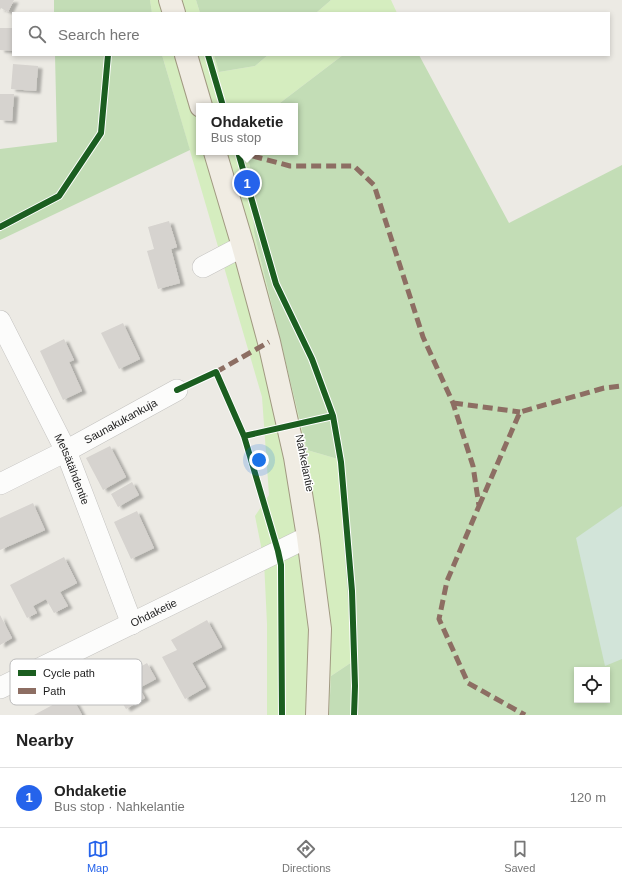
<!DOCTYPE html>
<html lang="en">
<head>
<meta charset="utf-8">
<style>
	:root { --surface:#fff; --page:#f2f2f2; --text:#222; --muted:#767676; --line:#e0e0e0; --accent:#2563eb }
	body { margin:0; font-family:Arial,sans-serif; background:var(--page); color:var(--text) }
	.controls { position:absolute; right:12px; bottom:12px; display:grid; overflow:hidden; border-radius:0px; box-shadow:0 2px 6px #0003 }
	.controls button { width:36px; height:36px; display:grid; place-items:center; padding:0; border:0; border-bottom:1px solid var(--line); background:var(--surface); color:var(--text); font:20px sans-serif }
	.you { position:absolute; left:259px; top:460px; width:14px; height:14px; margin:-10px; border:3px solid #fff; border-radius:50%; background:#1a73e8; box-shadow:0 0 0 6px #1a73e833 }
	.badge { display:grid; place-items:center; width:26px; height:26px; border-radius:50%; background:var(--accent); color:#fff; font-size:13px; font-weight:700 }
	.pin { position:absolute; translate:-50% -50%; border:2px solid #fff; box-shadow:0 1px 4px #0006 }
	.popup { position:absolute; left:196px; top:103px; width:102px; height:52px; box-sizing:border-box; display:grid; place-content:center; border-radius:0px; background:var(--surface); filter:drop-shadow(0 1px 3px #0005); font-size:13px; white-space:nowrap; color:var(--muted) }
	.popup b { font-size:15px; color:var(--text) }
	.popup::after { content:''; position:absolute; left:50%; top:100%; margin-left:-8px; border:8px solid transparent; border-top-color:var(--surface) }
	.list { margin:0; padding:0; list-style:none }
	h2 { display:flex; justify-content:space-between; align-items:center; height:52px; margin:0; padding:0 16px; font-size:17px }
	h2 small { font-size:13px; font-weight:400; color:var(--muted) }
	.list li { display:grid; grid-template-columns:26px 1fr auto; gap:12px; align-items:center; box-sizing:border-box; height:60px; padding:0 16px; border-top:1px solid var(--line) }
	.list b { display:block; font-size:15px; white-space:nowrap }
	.list p { margin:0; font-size:13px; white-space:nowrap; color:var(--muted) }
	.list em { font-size:13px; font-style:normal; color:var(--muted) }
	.icon { flex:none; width:22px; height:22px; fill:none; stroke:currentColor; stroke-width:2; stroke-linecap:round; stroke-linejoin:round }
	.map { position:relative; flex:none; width:622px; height:715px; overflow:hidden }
	.search { position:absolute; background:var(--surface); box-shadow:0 2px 6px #0003; left:12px; right:12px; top:12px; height:44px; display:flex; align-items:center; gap:10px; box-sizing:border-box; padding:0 14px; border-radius:0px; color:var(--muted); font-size:15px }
	.sheet { height:112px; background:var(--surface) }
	nav { display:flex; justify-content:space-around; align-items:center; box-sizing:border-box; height:56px; border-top:1px solid var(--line); background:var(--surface); font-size:11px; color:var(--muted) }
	nav a { display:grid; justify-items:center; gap:2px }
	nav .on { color:var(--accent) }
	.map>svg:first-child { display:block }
	.grass { fill:#d5edbf }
	.forest { fill:#c3ddb6; fill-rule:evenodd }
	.wetland { fill:#d2e4d9 }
	.building { fill:#d6d3cf; filter:url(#shadow) }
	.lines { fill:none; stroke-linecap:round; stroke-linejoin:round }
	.minor-casing { stroke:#c4c3c0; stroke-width:22 }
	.major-casing { stroke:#a19981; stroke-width:24 }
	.minor { stroke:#fcfcfb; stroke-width:21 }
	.major { stroke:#f0ece3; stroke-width:22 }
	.quiet { stroke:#8d6e63; stroke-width:5; stroke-dasharray:10 5; stroke-linecap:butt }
	.cycleway-casing { stroke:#fff; stroke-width:8 }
	.cycleway { stroke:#1b5e20; stroke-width:6 }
	.labels { text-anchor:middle; stroke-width:3; stroke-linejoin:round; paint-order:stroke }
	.street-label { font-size:11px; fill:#1c1c1c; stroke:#fff }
	.key { fill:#fff; stroke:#bbb; stroke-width:1 }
	.key-label { font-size:11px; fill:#1c1c1c }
</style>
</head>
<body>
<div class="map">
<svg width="622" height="715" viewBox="0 0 622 715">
	<defs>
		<filter id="shadow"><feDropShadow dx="4.5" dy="2.5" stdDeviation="1" flood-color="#0004"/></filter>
	</defs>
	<rect width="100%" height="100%" fill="#eceae4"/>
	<path class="grass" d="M150,0H196L200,13H152Z
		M331,0H391L397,13H316Z
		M162,55H214L219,72L255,66L268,55H343L276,106H199V152H246L250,166L254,232L307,450L338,459L352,662L331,676L329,715H267V624L264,561L255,516L269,495L262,397Z"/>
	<path class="forest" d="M54,0H150L152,13H54Z
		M196,0H331L316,13H200Z
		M55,55H162L190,150L0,240V149L57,142Z
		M214,55H268L255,66L219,72Z
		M343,55H419L509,223L622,165V715H329L331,676L352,662L338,459L307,450L254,232L250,166L246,152H295V106H276ZM577,670H607V700H577Z"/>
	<path class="wetland" d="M622,506V659L605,666L576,538Z"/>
	<path class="building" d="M0,0H14L8,12L1,8L0,10Z
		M0,28H13V51L0,50Z
		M13,64L38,66L36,91L11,89Z
		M0,94H14L12,121L0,120Z
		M169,221L177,247L171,249L180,283L158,289L147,251L154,249L148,227Z
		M123,323L140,359L119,369L101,333Z
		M64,339L74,360L69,362L82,391L63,400L40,351Z
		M110,446L126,477L103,490L86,458Z
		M132,482L139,495L118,507L111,494Z
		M33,503L45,530L0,550V518Z
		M137,511L154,548L131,559L114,522Z
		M64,557L77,583L60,592L68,606L54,613L46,599L33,606L37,613L27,618L10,585Z
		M0,615L12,638L0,645Z
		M207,620L222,647L192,663L206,687L185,699L162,657L177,650L171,640Z
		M147,663L156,679L139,688L145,698L126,709L111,684Z
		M71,695L82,715H34Z"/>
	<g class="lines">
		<g class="minor-casing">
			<g id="minor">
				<path d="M203,267L243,246"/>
				<path id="s1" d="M0,321L66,451L132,624"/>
				<path id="s2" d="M0,484L66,451L177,390"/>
				<path id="s3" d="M0,688L308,537"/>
			</g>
		</g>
		<g class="major-casing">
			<path id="major" d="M170,0L174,13
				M186,55L201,106
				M215,152L243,246L269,342L295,457L308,537L320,629L317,715"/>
		</g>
		<use href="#minor" class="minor"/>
		<use href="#major" class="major"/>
		<path class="quiet" d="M238,152L290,166H354L374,185L423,337L453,403L473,466L479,506L447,581L439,619L468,683L525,715
			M216,372L269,342
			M453,403L520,412
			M479,506L520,412L604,388L622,386"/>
		<g class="cycleway-casing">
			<path id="cycleway" d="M208,55L223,106
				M238,152L276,284L312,359L333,416L244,436L278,551L281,565L282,715
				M0,227L59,196L101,133L108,55
				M177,390L216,372L244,436
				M333,416L341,462L352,591L355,686L354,715"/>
		</g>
		<use href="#cycleway" class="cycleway"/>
	</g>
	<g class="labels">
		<g class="street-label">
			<text dy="4" stroke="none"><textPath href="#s2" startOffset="136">Saunakukankuja</textPath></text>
			<text transform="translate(305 463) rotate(79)" y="4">Nahkelantie</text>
			<text dy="4" stroke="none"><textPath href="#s1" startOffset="165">Metsätähdentie</textPath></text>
			<text dy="4" stroke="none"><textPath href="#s3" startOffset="171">Ohdaketie</textPath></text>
		</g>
	</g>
	<rect x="10" y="659" width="132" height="46" rx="6" class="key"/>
	<rect x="18" y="670" width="18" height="6" fill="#1b5e20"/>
	<rect x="18" y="688" width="18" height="6" fill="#8d6e63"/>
	<g class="key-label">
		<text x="43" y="677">Cycle path</text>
		<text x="43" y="695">Path</text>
	</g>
</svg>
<div class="controls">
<button><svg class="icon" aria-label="locate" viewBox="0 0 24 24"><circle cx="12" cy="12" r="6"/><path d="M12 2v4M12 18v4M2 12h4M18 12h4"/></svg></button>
</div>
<div class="you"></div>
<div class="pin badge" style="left:247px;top:183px">1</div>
<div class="popup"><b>Ohdaketie</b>Bus stop</div>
<div class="search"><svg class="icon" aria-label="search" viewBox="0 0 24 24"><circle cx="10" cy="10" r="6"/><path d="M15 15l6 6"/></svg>Search here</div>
</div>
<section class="sheet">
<h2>Nearby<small></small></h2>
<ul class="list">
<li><span class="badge">1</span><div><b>Ohdaketie</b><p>Bus stop · Nahkelantie</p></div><em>120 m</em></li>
</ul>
</section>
<nav>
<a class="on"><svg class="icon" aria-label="map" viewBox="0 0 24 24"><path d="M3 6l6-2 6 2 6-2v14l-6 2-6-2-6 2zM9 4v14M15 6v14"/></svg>Map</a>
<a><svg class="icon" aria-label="directions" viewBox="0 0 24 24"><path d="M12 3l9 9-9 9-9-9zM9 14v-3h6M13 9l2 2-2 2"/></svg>Directions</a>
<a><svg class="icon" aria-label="saved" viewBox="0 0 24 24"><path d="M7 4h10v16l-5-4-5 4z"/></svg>Saved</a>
</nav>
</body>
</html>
